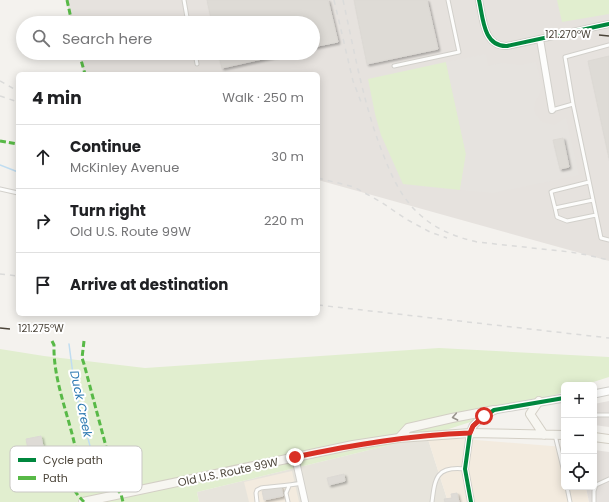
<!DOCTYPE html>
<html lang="en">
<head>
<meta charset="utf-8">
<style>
	:root { --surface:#fff; --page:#f2f2f2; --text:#202124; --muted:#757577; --line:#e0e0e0 }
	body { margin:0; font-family:Poppins,sans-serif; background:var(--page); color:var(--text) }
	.controls { position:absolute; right:12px; bottom:12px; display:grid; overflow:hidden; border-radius:6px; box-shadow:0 2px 10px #0003 }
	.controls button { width:36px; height:36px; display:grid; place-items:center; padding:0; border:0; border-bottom:1px solid var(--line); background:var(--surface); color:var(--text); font:20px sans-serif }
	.stop { position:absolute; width:12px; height:12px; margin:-9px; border:3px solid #d93025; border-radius:50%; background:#fff }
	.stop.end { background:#d93025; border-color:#fff; box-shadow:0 1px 4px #0008 }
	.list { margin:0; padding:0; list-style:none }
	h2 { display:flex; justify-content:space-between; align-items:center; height:52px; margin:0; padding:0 16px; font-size:17px }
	h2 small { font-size:13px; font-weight:400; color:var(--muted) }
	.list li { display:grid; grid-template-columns:26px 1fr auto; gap:12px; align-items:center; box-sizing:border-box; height:64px; padding:0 16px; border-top:1px solid var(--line) }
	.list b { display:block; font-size:15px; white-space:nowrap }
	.list p { margin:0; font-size:13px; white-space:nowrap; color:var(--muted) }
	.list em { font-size:13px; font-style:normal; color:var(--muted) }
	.icon { flex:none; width:22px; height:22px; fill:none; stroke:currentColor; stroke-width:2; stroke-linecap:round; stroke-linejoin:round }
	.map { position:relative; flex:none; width:609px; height:502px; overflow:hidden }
	.search { position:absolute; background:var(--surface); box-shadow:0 2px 10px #0003; left:16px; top:16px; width:304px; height:44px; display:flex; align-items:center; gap:10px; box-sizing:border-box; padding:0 14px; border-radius:22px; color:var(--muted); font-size:15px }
	.panel { position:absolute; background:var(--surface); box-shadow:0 2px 10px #0003; left:16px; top:72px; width:304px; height:244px; border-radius:6px }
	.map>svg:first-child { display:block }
	.residential { fill:#e7e4dc }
	.commercial { fill:#f3ebdf }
	.industrial { fill:#e6e2de }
	.green { fill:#e1eecf }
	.parking { fill:#e6e3df }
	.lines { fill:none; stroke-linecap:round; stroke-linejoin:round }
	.stream { stroke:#c0ddf1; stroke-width:1.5 }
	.building { fill:#dedbd6; stroke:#dcd9d4; filter:url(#shadow) }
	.service-casing { stroke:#d2d0cb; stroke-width:5 }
	.minor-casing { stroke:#d2d0cb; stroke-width:8 }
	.tertiary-casing { stroke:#d2d0cb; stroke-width:9 }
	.secondary-casing { stroke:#d3cfc5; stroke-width:10 }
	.service { stroke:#fdfdfc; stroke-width:3 }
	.minor { stroke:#fdfdfc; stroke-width:6 }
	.tertiary { stroke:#fdfdfc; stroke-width:7 }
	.secondary { stroke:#f7f6f1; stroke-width:8 }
	.rail { stroke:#dbdbda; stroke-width:1.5; stroke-dasharray:5 5; stroke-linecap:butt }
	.quiet { stroke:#58b947; stroke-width:3; stroke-dasharray:6 3; stroke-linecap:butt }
	.cycleway-casing { stroke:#fff; stroke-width:6 }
	.cycleway { stroke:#00873e; stroke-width:4 }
	.oneway { stroke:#98948c }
	.route { stroke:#d93025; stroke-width:5 }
	.ticks { fill:none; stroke:#4b4439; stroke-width:1.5 }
	.labels { text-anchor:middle; stroke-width:4; stroke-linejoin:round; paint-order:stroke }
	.street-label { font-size:11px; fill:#4b4439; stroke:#fff }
	.water-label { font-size:12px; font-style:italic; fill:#2e7ab2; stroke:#fff }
	.key { fill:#fff; stroke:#c9c7c4; stroke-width:1 }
	.key-label { font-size:11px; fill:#4b4439 }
	.ticks-label { font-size:10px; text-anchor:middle; fill:#4b4439; stroke:#fff; stroke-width:4; stroke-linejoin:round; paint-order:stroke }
</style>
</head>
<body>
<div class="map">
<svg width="609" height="502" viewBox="0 0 609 502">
	<defs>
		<filter id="shadow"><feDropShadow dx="2" dy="2" stdDeviation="1" flood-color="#0004"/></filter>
	</defs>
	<rect width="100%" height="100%" fill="#f4f2ee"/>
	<path class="residential" d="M427,436L448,502H199L197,492Z"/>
	<path class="commercial" d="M427,436L564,447V487H586L589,502H448Z
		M292,471L299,502H249L244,482Z"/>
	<path class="industrial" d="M66,0H609V261L318,180V74H84L79,53H313V23H72Z
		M609,401V427L594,425V404Z
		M594,450L609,452V502H589L586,487H594Z"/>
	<path class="green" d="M557,0H609V14L562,22Z
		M446,62L466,154L460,190L403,184L381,135L375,114L368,79Z
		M439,348L609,357V377L584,385H564V392L427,436L197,492L199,502H0V349L44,356L145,368Z"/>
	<path class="parking" d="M486,54L488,66L501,63L520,65L536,62L540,77L539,79L541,81L542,87L539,95L535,102L534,109L536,115L542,122L554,125L566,118L579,175L494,193L460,190L466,154L446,62Z"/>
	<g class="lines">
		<path class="stream" d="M0,165L18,172
			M69,344L75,390L101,487"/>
	</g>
	<path class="building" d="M207,0H328L338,42L313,47V23H212Z
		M354,0H427L438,49L367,64Z
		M218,53H289L222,68Z
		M609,56V158L588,61Z
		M563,138L569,167L560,169L553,140Z
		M41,436L43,446L28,449L26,439Z
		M344,474L345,481L329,485L327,478Z
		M281,486L283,496L264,500L262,491Z
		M457,493L459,502H445L444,499L452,498L451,494Z"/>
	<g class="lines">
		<g class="service-casing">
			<path id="service" d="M184,0L188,23
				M195,53L197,64
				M394,66L459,52L448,0
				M573,104L565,57L609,45
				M552,110L573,104L601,238L609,240
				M0,189L18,193
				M593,200L555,208L557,217L567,221L596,215
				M555,208L551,192L553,191L589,182
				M594,415H609
				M555,435L564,472
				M567,487L570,502
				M257,502L256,493L257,490L261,488C275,486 288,486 301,483
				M288,502L286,493L289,486
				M432,502C435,478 436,466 465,469
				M594,502V491L596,485L609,479"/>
		</g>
		<g class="minor-casing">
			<path id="minor" d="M479,0C483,17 483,47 507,46L609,24
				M540,39L552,110
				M470,433L465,469L471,502
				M295,457L305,502"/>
		</g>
		<g class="tertiary-casing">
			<path id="tertiary" d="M594,394L609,391
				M470,433L473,426L478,421L494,410L564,398"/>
		</g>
		<g class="secondary-casing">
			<path id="secondary" d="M539,401L530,414L544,435
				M594,437L609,439
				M399,438L408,428L452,418L494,410
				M83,502L353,445L399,438L470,433L564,435"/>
		</g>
		<use href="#service" class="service"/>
		<use href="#minor" class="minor"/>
		<use href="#tertiary" class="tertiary"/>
		<use href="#secondary" class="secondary"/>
		<path class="rail" d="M334,0L353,81L361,102
			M343,0C355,54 364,108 385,159C393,179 402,198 418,213C435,229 455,237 477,242L570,252L587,255L609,260
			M0,81L18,91
			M0,96L18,102
			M318,178L354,187L381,202L406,219L430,232L447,238
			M0,274L18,276
			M318,305L609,338"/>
		<path class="quiet" d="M67,0L72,23
			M79,53L85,74
			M0,141L18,144
			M52,341L54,345C53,385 73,424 78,463C79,466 78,469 77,472C73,489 71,488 84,502
			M84,341L82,358L84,364L108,454L116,473L115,487L121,494L123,502"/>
		<g class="cycleway-casing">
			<path id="cycleway" d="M479,0C483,17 483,47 507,46L609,24
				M471,502L465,469L470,433L473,426L478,421L494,410L564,398"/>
		</g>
		<use href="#cycleway" class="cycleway"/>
	</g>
	<defs><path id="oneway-chevron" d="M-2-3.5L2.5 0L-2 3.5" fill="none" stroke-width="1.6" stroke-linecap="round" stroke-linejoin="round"/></defs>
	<use class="oneway" href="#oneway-chevron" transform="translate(455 417) rotate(169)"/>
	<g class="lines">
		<path class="route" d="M295,457C353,445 410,435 470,433L473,426L484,416"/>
	</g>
	<path class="ticks" d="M599,35L609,36M0,328L10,329"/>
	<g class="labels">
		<g class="street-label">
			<text transform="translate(228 472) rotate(-12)" y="4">Old U.S. Route 99W</text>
		</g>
		<g class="water-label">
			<text transform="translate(81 404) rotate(78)" y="4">Duck Creek</text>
		</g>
	</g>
	<rect x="10" y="446" width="132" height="46" rx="6" class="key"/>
	<rect x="18" y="458" width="18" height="4" fill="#00873e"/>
	<rect x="18" y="476" width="18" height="4" fill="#58b947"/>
	<g class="key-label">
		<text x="43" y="464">Cycle path</text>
		<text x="43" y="482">Path</text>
	</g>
	<g class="ticks-label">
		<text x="568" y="38">121.270°W</text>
		<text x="41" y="332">121.275°W</text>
	</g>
</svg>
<div class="controls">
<button>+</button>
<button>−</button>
<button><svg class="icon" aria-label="locate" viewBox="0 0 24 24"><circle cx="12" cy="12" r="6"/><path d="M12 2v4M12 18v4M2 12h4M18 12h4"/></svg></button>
</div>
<div class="stop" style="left:484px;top:416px"></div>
<div class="stop end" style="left:295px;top:457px"></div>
<div class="search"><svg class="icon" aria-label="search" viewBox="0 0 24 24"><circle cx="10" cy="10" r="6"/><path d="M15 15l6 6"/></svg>Search here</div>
<section class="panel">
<h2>4 min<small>Walk · 250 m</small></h2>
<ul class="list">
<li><svg class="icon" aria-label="ahead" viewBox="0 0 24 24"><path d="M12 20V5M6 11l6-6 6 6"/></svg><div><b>Continue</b><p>McKinley Avenue</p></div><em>30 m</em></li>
<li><svg class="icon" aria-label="right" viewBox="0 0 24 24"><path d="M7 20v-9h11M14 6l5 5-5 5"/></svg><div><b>Turn right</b><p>Old U.S. Route 99W</p></div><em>220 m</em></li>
<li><svg class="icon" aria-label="arrive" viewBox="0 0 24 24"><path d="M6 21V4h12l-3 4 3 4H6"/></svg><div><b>Arrive at destination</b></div></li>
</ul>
</section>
</div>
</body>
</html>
